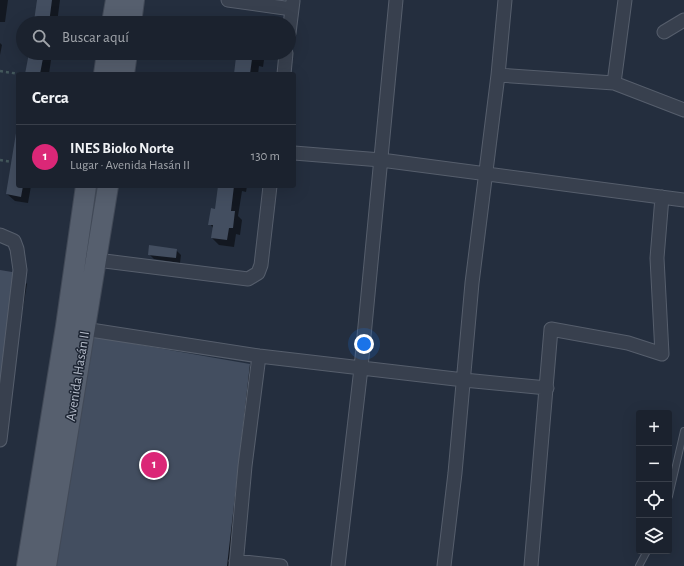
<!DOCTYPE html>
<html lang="es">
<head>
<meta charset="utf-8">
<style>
	:root { --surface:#1b222e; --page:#282f3a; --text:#f1f3f6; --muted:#a0a4aa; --line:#393f4a; --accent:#db2777 }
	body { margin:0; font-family:"Alegreya Sans",sans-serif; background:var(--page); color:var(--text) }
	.controls { position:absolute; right:12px; bottom:12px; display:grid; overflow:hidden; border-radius:4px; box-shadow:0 4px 16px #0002 }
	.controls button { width:36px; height:36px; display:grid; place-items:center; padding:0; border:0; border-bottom:1px solid var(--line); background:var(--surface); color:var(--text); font:20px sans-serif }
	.you { position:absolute; left:364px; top:344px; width:14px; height:14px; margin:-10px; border:3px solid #fff; border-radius:50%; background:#1a73e8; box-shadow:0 0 0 6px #1a73e833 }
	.badge { display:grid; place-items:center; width:26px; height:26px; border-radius:50%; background:var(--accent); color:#fff; font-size:13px; font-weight:700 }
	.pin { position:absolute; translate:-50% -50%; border:2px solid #fff; box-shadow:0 1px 4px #0006 }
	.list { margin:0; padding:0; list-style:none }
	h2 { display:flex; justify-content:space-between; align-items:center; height:52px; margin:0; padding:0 16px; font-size:17px }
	h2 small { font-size:13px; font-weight:400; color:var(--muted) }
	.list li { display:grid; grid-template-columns:26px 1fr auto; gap:12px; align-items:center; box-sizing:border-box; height:64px; padding:0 16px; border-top:1px solid var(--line) }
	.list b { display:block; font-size:15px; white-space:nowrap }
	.list p { margin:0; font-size:13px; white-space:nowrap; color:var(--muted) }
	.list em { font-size:13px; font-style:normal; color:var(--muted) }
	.icon { flex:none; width:22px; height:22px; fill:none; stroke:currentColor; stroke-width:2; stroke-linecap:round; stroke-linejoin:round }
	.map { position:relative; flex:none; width:684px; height:566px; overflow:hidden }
	.search { position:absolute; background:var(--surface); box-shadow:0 4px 16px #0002; left:16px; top:16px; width:280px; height:44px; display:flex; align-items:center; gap:10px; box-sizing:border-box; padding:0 14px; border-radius:22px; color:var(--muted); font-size:15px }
	.panel { position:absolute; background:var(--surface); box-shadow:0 4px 16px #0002; left:16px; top:72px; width:280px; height:116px; border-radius:4px }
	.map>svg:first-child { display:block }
	.shadow { fill:#0007 }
	.building { fill:#434e60 }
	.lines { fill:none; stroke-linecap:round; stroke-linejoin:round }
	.lane-casing { stroke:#565e6c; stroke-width:8 }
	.street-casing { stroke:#565e6c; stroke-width:15 }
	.primary-casing { stroke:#414957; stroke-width:22 }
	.path { stroke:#44585c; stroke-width:2.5; stroke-dasharray:3 3; stroke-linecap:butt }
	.lane { stroke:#38404e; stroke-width:6 }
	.street { stroke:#38404e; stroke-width:13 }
	.primary { stroke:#565f6e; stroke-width:20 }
	.labels { text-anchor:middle; stroke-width:3; stroke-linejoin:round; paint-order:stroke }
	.street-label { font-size:14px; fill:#b4bbc9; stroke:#1d2533 }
</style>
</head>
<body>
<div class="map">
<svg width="684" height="566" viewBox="0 0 684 566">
	<rect width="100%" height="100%" fill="#242e3e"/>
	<path class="shadow" d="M0,0H8L5,22H0Z
		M38,0H60L57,23H37L35,21Z
		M0,43L2,45L0,55Z
		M30,53H52L49,74H26Z
		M234,53H265L263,67L259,66L258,74H235L237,60L233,56Z
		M18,130V186H31L28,203L15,201L7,194Z
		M219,186H247L246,192L242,191L238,216L242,220L240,235L236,234L234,247L219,245L212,238L213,228L210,224L216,210Z
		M176,250L181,255L180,263L154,259L149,254Z
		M0,271L17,274L27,284L10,385L0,384Z
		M250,364L259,374L237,566H54Z"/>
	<path class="building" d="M37,0H52L49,23L34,21Z
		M29,53H44L40,74H25Z
		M233,53H257L256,60L252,59L250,74H234L236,57L232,56Z
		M17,127L18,186H23L21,197L6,194Z
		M218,186H234L231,211H235L233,228H229L227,240L211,238L213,225H208L211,208L215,209Z
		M149,245L177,249L176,258L148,255Z
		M0,270L18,273L1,375H0Z
		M89,336L250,364L227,566H53Z"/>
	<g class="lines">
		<g class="lane-casing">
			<path id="lane" d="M669,496L684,431
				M639,566L647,551"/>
		</g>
		<g class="street-casing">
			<path id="street" d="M228,0L292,9
				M664,32L684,20
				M289,33L293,1
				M284,74L286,53
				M498,75L614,83L684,110
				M614,83L625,0
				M294,153L381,160L684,200
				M0,235L14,241L17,249L20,270L0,440
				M89,259L248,279L258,273L261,265L270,186
				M84,329L259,356L464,380L547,388
				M236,561L281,566
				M236,566L245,466L259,356
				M338,566L361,368L396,0
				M444,566L455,473L472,283L498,75L505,0
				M531,566L551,329L628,343L662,354L657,258L662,197"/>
		</g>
		<g class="primary-casing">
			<path id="primary" d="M112,23L116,0
				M131,23L134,0
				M104,74L107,53
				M124,74L127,53
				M27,566L66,326L86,186
				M46,566L108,186"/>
		</g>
		<path class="path" d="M0,71L19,74
			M0,160L12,162"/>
		<use href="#lane" class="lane"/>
		<use href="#street" class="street"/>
		<use href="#primary" class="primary"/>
	</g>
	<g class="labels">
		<g class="street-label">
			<text transform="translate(77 376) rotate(-81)" y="5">Avenida Hasán II</text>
		</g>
	</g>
</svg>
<div class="controls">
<button>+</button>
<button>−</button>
<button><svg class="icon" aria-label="locate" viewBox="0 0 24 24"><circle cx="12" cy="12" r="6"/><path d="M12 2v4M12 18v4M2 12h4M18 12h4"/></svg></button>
<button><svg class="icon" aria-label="layers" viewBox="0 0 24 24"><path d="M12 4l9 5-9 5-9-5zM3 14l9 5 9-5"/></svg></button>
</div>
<div class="you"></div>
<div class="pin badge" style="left:154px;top:465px">1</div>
<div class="search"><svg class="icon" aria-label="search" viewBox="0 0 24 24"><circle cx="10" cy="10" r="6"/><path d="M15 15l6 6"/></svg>Buscar aquí</div>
<section class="panel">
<h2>Cerca<small></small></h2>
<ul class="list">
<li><span class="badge">1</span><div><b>INES Bioko Norte</b><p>Lugar · Avenida Hasán II</p></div><em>130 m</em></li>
</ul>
</section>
</div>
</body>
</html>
